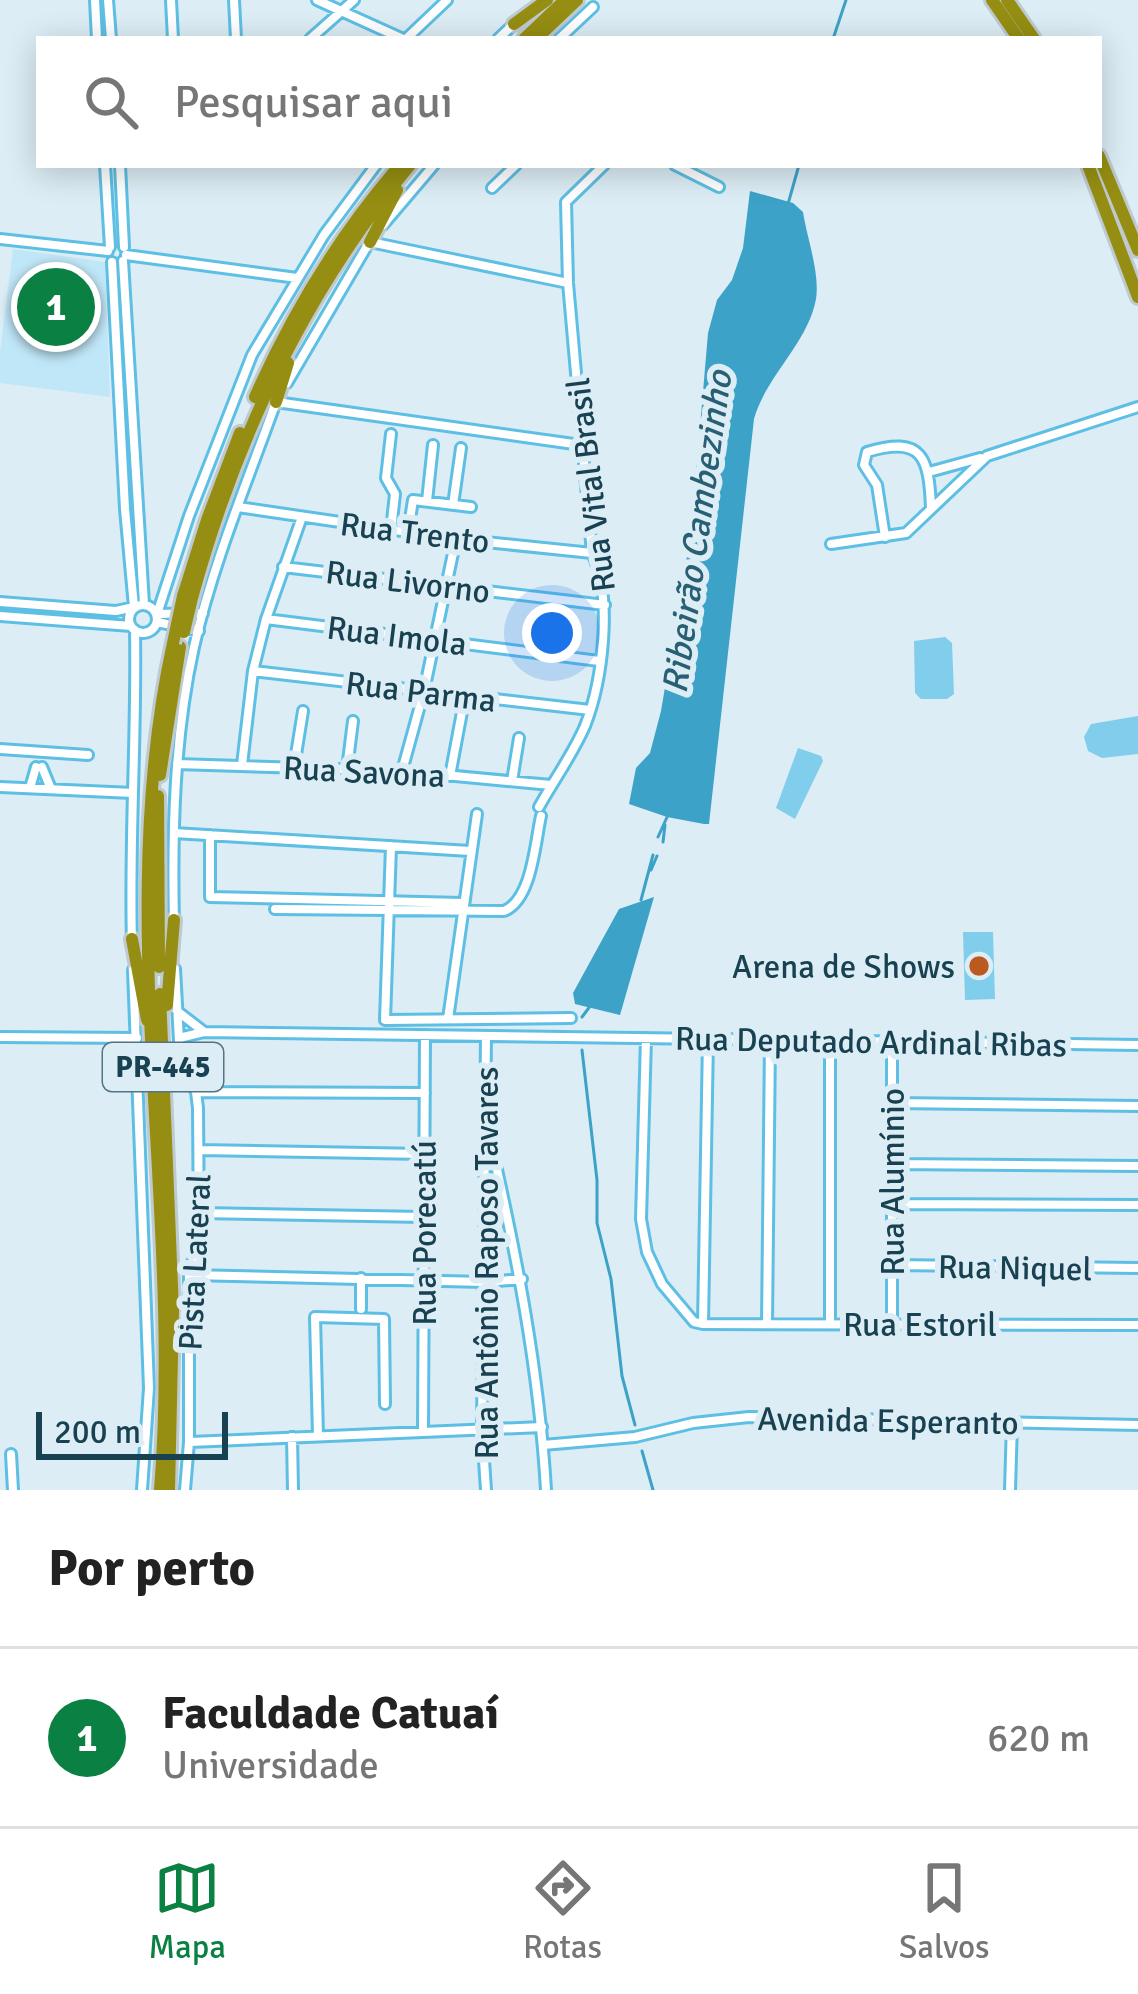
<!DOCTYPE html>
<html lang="pt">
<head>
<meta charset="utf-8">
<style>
	:root { --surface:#fff; --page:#f6f6f6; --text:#222; --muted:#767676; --line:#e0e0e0; --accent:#0b8043 }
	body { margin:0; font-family:Signika,sans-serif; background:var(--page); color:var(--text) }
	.scale { position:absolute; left:36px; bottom:30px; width:192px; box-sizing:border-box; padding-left:12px; border:6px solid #184252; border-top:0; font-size:33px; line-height:42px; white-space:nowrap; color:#184252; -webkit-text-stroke:9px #dcedf5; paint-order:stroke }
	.you { position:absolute; left:552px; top:633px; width:42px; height:42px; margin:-30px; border:9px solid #fff; border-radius:50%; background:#1a73e8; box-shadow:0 0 0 18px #1a73e833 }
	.badge { display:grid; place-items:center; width:78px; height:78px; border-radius:50%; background:var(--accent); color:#fff; font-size:39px; font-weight:700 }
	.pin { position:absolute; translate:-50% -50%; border:6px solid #fff; box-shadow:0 3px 12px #0006 }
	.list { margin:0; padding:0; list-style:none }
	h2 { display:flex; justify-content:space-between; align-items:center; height:156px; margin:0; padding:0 48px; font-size:51px }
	h2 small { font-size:39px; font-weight:400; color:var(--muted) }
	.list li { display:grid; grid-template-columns:78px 1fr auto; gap:36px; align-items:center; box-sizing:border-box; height:180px; padding:0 48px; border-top:3px solid var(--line) }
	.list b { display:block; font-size:45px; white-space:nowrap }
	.list p { margin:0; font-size:39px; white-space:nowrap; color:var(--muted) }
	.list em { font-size:39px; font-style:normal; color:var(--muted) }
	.icon { flex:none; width:66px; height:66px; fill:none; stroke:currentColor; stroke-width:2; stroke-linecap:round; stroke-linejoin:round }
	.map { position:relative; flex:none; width:1138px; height:1490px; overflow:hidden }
	.search { position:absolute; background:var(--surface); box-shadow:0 6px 30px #0003; left:36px; right:36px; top:36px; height:132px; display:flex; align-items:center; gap:30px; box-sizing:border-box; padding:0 42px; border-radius:0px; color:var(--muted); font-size:45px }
	.sheet { height:336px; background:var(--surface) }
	nav { display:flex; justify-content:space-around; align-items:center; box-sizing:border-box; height:168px; border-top:3px solid var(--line); background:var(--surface); font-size:33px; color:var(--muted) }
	nav a { display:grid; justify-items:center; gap:6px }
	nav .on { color:var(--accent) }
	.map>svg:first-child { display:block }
	.built { fill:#c0e7f8 }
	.green { fill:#81cdec }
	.water { fill:#3ca2c7 }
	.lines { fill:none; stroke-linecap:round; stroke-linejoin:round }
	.stream { stroke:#3ca2c7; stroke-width:3 }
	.minor-casing { stroke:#5dbfe4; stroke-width:14 }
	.highway-casing { stroke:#becacf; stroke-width:18 }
	.minor { stroke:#fff; stroke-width:8 }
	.highway { stroke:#958e12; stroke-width:12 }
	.highway-bridge-casing { stroke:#becacf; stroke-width:18; stroke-linecap:butt }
	.highway-bridge { stroke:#958e12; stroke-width:12 }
	.poi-dot { fill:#bc5921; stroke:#dcedf5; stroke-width:4.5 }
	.labels { text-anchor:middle; stroke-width:12; stroke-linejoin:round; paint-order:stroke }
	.shield { fill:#dcedf5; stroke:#537583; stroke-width:3 }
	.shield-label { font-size:30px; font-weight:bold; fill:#184252 }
	.street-label { font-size:33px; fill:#184252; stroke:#dcedf5 }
	.poi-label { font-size:33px; fill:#184252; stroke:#dcedf5; text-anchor:end }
	.water-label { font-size:36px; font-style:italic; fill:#295f73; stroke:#dcedf5 }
</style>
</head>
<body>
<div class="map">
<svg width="1138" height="1490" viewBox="0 0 1138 1490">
	<rect width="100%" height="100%" fill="#dcedf5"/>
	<path class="built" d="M13,249L105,262L110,397L0,383V352Z"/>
	<path class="green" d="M945,637L952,643L954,694L947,699H921L915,693L914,641Z
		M1138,716V754L1102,758L1088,751L1084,737L1091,724Z
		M798,748L821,756L823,761L795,819L776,808Z
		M963,932H993L995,999L965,1000Z"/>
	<path class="water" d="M750,191L793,203L803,212C807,238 820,273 816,299C808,343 766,376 754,419L709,824H704L667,817L629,804L636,768L650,753L661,711L691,533L708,333L717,300L732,280L743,248Z
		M654,897L620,1015L575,1004L573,993L619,909Z"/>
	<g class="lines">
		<path class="stream" d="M833,39L846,0
			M788,204L799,165
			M658,837L668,815
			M663,842L665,825
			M651,870L657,856
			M641,900L653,855
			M582,1017L591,1005
			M582,1050L597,1180V1223L611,1279L622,1376L635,1425
			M642,1451L653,1490"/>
		<g class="minor-casing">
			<path id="minor" d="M95,0L97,39
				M108,0L111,39
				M171,0L173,39
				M234,0L236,39
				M317,0L403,39
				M310,39L354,0
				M406,39L447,0
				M498,39L517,21
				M559,39L593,7
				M105,165L110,247
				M120,165L124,247
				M675,165L719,187
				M492,188L516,165
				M383,225L434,165
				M0,239L108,251
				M370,242L568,283
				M126,255L297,278
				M123,261L144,604
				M287,383L370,241
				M276,402L581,445
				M391,434L386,478L395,494L391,530
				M929,472L980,458
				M427,501L433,445
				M453,505L461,448
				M238,507L456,539L592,553
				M408,532L413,500L471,507
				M885,537L877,485L864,465L867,452C923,435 929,458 931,508
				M831,544L906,533L987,456L1138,407
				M283,567L605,605
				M0,602L116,611L134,607L125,509L112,262
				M129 619a14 14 0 1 1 28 0a14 14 0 1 1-28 0Z
				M203,613L157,614L189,516L252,355L324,235L376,165
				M0,616L131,626
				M266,619L599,661
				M157,622L199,631
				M253,671L590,710
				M0,749L88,755
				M177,764L402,771L551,785
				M242,765L253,671L266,619L302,517
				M42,767L51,789
				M294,767L303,711
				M347,769L353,721
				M402,771L424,691L456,539
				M450,776L465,696
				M512,781L519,738
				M0,787L133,793
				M30,788L36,767
				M539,807C554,780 573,754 585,726C603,680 613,597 592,553L568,283L566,202L604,165
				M174,833L470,851
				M210,835V897L463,903
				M391,846L385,1020L571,1018
				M275,909L504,911C532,900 535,843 541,816
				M174,924C172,831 174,738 194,647C213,563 247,483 276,402
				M132,943C129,839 137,735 135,630
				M175,969L180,1058L196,1092L198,1108L199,1236L189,1275V1442L185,1490
				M133,970L149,1388L142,1490
				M177,1011L203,1031
				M448,1019L477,814
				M486,1036L482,1430L486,1490
				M0,1037L137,1038
				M179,1038L204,1032L1138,1045
				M646,1038L641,1219L647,1252L662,1284L694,1322L703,1324
				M830,1041V1324
				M196,1092L425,1093
				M892,1103L1138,1106
				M489,1134C516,1252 539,1369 546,1490
				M199,1150L425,1154
				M892,1164L1138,1166
				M892,1204L1138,1205
				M199,1213L424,1217
				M892,1265L1138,1268
				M189,1275L485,1282L522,1279
				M361,1309V1278
				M892,1322V1041
				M703,1324L1138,1325
				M703,1324L708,1039
				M767,1324L770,1040
				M423,1431L425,1035
				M318,1436L315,1317L384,1319L385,1404
				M292,1437L293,1490
				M190,1442L542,1427
				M543,1445L635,1437L693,1423L749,1417L1138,1425
				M11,1454L13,1490
				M1010,1490L1012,1422"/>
		</g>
		<g class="highway-casing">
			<path id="highway" d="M992,0L1019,39
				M1007,0L1034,39
				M514,24L547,0
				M524,39L565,0
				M536,39L577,0
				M1099,156L1138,250
				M1088,165L1138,297
				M370,242L397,190
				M255,397C291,316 337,239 395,171
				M276,402L288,363
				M183,596L207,520L240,433
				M192,598C235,441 305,291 410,165
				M160,775L180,647
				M158,796L159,967
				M132,939L147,1020
				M160,994L173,1311L169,1490
				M167,1005L174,920
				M160,1490C183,1211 112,918 173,643"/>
		</g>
		<use href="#minor" class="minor"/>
		<use href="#highway" class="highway"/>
		<g class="highway-bridge-casing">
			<path id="highway-bridge" d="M184,632L192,598
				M173,643L183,596"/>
		</g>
		<use href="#highway-bridge" class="highway-bridge"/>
	</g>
	<circle class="poi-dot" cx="979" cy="966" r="12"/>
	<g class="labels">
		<rect class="shield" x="103" y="1043" width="120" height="48" rx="9"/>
		<g class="shield-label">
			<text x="163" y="1077">PR-445</text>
		</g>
		<g class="street-label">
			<text transform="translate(590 485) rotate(-97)" y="12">Rua Vital Brasil</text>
			<text transform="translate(415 532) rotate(7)" y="12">Rua Trento</text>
			<text transform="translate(408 581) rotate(7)" y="12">Rua Livorno</text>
			<text transform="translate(397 635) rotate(7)" y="12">Rua Imola</text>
			<text transform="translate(421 691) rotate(7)" y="12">Rua Parma</text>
			<text transform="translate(364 771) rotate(3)" y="12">Rua Savona</text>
			<text transform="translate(871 1041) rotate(1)" y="12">Rua Deputado Ardinal Ribas</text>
			<text transform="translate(892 1182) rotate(-90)" y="12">Rua Alumínio</text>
			<text transform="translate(424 1233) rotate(-90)" y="12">Rua Porecatú</text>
			<text transform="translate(194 1262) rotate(-87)" y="12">Pista Lateral</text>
			<text transform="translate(486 1263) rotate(-90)" y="12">Rua Antônio Raposo Tavares</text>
			<text transform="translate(1015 1267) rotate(1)" y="12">Rua Niquel</text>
			<text x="920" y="1336">Rua Estoril</text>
			<text transform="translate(888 1420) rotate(1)" y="12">Avenida Esperanto</text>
		</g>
		<g class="poi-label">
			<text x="955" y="978">Arena de Shows</text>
		</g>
		<g class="water-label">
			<text transform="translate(696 532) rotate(-82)" y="13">Ribeirão Cambezinho</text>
		</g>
	</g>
</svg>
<div class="scale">200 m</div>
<div class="you"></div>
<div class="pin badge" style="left:56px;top:307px">1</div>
<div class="search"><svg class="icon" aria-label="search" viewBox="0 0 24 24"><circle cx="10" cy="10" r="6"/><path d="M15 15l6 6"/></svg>Pesquisar aqui</div>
</div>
<section class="sheet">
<h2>Por perto<small></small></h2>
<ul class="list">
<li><span class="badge">1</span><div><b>Faculdade Catuaí</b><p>Universidade</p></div><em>620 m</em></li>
</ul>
</section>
<nav>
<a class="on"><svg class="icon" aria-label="map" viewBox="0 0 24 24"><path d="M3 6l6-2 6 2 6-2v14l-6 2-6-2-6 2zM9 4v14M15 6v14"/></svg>Mapa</a>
<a><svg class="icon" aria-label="directions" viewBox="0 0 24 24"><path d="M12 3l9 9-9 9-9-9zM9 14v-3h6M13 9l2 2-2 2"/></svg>Rotas</a>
<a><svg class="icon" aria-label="saved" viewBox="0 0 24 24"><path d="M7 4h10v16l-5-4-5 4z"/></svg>Salvos</a>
</nav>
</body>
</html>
